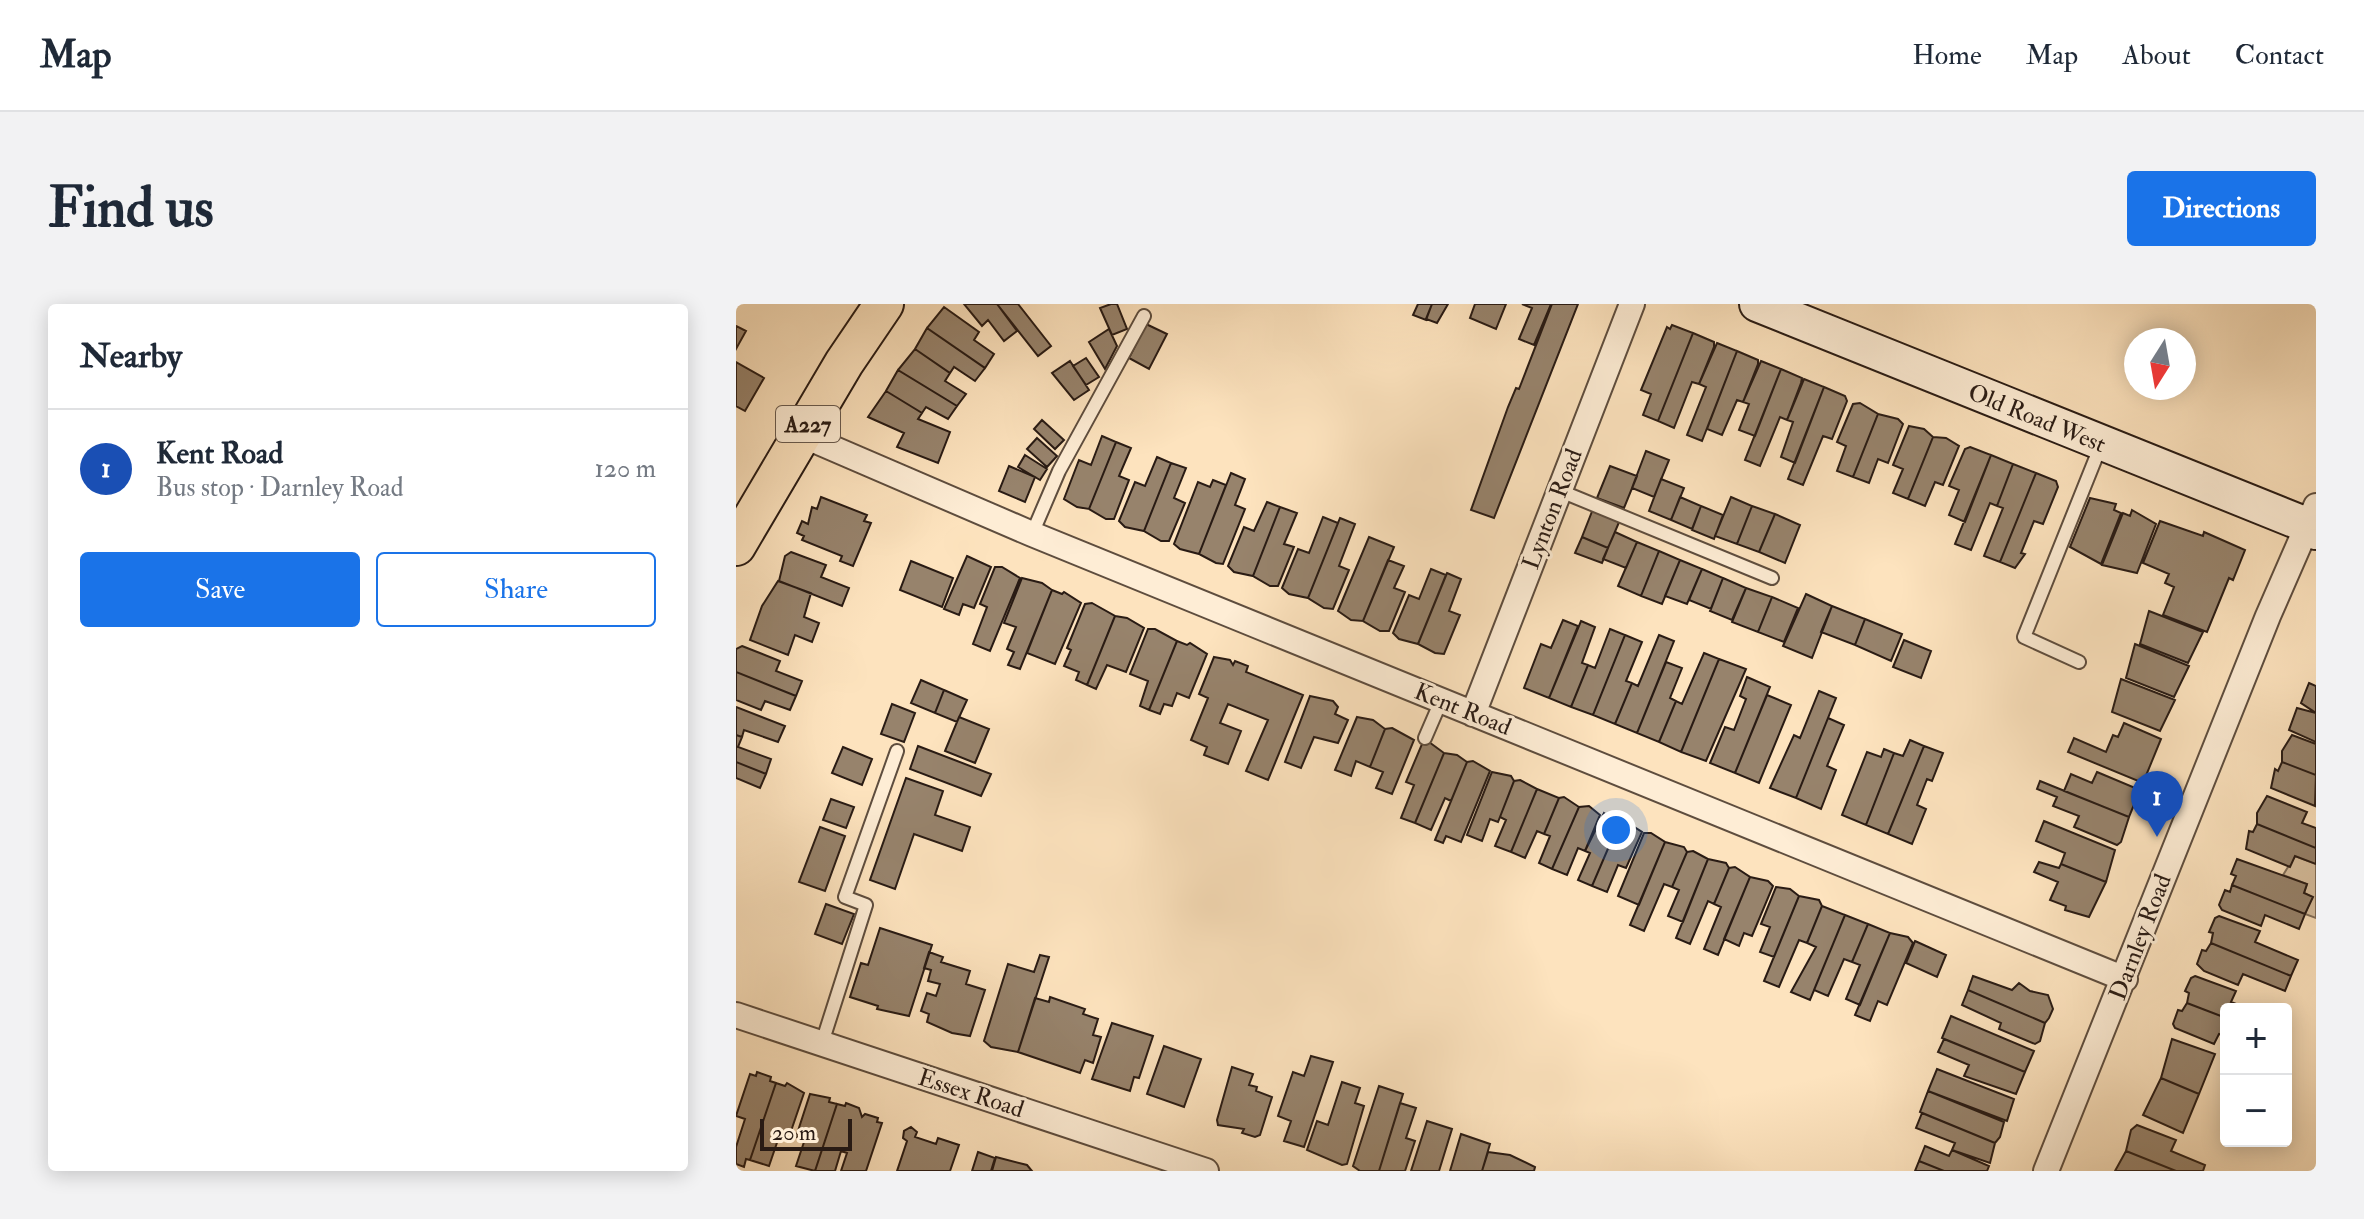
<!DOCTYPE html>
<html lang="en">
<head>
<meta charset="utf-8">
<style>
	:root { --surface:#fff; --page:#f2f2f3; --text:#1f2937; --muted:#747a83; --line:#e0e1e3; --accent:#1a73e8 }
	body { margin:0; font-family:"IM FELL Double Pica",serif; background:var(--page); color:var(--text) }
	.controls { position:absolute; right:24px; bottom:24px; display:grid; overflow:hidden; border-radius:8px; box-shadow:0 4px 20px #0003 }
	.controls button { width:72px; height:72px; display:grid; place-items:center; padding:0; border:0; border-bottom:2px solid var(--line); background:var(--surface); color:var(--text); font:40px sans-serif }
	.compass { position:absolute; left:1388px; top:24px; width:72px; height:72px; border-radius:50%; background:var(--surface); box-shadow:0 4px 20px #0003; rotate:191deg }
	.scale { position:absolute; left:24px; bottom:20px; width:92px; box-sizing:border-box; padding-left:8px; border:4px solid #291b14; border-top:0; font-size:22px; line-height:28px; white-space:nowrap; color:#291b14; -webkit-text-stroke:6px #feedd5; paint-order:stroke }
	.you { position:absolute; left:880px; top:526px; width:28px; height:28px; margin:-20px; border:6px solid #fff; border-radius:50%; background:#1a73e8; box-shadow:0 0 0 12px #1a73e833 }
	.badge { display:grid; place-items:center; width:52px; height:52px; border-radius:50%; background:var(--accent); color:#fff; font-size:26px; font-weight:700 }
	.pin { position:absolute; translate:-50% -66px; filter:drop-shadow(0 2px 4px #0008) }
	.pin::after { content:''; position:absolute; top:42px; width:28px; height:24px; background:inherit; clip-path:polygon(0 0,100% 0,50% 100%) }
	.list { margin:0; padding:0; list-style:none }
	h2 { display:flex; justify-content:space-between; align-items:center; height:104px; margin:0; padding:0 32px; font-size:34px }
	h2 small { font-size:26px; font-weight:400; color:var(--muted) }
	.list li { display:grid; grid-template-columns:52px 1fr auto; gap:24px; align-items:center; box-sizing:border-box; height:120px; padding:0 32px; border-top:2px solid var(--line) }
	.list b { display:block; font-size:30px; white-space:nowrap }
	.list p { margin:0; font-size:26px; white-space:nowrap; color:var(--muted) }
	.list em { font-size:26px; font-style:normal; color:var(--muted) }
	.actions { display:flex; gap:16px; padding:24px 32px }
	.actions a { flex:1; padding:18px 0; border:2px solid var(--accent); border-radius:8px; text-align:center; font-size:28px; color:var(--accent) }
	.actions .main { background:var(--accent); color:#fff }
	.map { position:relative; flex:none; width:1580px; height:867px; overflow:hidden; border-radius:8px }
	header { display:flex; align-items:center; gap:48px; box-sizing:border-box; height:112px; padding:0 40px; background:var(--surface); border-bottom:2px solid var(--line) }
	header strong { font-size:38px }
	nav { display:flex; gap:44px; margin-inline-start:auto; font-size:28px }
	.intro { display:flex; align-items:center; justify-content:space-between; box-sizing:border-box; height:192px; padding:0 48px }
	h1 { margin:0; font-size:56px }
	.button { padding:20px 36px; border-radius:8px; background:var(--accent); color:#fff; font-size:28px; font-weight:700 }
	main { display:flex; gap:48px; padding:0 48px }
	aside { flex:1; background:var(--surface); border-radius:8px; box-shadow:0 4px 20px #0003 }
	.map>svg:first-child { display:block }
	.green { fill:#d9c1a1; stroke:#816e5a; stroke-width:2 }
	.building { fill:#97836c; stroke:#291b14; stroke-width:2 }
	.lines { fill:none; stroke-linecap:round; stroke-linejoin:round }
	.lane-casing { stroke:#5e4d3e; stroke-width:16 }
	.street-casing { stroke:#5e4d3e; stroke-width:28 }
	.secondary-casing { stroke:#291b14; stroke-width:38 }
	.primary-casing { stroke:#291b14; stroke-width:42 }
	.lane { stroke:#feedd5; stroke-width:12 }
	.street { stroke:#feedd5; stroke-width:24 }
	.secondary { stroke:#feedd5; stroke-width:34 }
	.primary { stroke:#fde3be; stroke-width:38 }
	.labels { text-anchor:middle; stroke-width:6; stroke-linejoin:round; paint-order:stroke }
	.shield { fill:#feedd5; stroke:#695a4e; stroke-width:2 }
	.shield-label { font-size:22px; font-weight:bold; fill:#291b14 }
	.street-label { font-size:24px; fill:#291b14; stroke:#feedd5 }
</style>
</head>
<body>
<header>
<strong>Map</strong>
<nav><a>Home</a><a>Map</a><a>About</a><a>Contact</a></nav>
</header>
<div class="intro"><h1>Find us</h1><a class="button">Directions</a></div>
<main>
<aside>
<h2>Nearby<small></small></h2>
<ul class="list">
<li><span class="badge" style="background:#1a4fb4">1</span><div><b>Kent Road</b><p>Bus stop · Darnley Road</p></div><em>120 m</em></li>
</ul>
<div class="actions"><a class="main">Save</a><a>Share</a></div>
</aside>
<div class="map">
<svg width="1580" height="867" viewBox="0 0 1580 867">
	<rect width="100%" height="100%" fill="#fde3be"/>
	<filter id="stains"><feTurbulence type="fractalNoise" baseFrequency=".0025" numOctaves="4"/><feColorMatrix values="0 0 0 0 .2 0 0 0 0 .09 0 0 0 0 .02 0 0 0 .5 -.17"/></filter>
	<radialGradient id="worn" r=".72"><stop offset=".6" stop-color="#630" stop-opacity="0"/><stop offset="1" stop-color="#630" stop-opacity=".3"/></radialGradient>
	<path class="green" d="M1559,552L1580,560V614L1569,610L1576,593L1568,589L1571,580L1547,571Z"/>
	<path class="building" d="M228,0H261L281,27L268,37L252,16L246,22Z
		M261,0H282L315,42L302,52Z
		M375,0H381L391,25L376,31L364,4Z
		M682,0H696L690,16L677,11Z
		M696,0H712L701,19L690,15Z
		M739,0H770L760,25L734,14Z
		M786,0H815L798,41L783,35L796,4Z
		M816,0H842L758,214L735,206L772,103L780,84L783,85Z
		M208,3L243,28L238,36L258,50L249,64L191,24Z
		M410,20L431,30L413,65L393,54Z
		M936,21L957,29L922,117L907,111L915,90L905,86L931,23L934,25Z
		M0,22L10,27L0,45Z
		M191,24L249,64L239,77L218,63L214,69L179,45Z
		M373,25L381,42L369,65L353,38Z
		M957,29L978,38V43L963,80L956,78L938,124L922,117Z
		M981,39L1001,47L966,137L951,131L970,83L963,80Z
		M179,45L214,69L209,77L230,90L221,102L162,66Z
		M1001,47L1022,56V60L1007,98L1001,96L986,131L971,125Z
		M350,54L363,73L350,81L337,62Z
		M334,57L353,86L338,96L316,69Z
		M1025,57L1045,65L1019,132L1003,126L1013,100L1007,98Z
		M0,58L28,74L9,107L0,102Z
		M1045,65L1066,74L1065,79L1051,116L1044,113L1024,162L1009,156Z
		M162,66L221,102L212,115L190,103L186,109L150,87Z
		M1068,75L1088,83L1059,159L1045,153L1057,118L1051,116Z
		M1088,83L1109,92L1111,97L1096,135L1087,132L1067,181L1052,175Z
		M150,87L186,109L182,115L214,128L202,159L161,143L168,129L132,113Z
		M1124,99L1142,110L1117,173L1101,167L1110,142L1101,138L1117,100Z
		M1142,110L1162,115L1167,120L1152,159L1142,155L1133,179L1117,173Z
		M306,116L328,136L319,145L298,125Z
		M1173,122L1188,125L1197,133L1172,195L1157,189L1167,165L1157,161Z
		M366,132L380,138L353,205L341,203L328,195L343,156L355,161Z
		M1197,133L1210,134L1223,142L1207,181L1199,178L1189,202L1172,195Z
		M301,134L321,152L311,163L291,145Z
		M380,138L395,144L383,172L393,176L378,215H370L353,205Z
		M1234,143L1255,151L1229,218L1213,211L1223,186L1213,182L1229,145Z
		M910,147L933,156L918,193L896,184Z
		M289,151L311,165L304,176L282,163Z
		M1255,151L1277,160L1261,202L1254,199L1235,246L1219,240Z
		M421,153L435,159L408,227L389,223L383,217L399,178L409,182Z
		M435,159L450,164L438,194L449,199L433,237H425L408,227Z
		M1277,160L1300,169L1264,258L1248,252L1267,204L1261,202Z
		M273,162L299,173L289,198L263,187Z
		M874,162L901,172L888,204L861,194Z
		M495,169L509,175L499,201L509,205L487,260L480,259L463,250Z
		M1300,169L1320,177L1322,183L1307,220L1298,217L1285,249L1289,250L1279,264L1264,258Z
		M925,175L948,184L935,216L913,207Z
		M477,176L490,181L463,250L444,245L438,240L462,178L474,183Z
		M85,193L131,211L128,217L135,219L117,262L104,257L106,252L66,236L68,232L61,229L66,217L72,220L76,203L81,205Z
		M944,193L965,202L956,225L935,216Z
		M995,193L1016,202L1001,240L979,232Z
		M1354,194L1380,200L1378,206L1385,209L1365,260L1334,243Z
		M531,198L544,203L517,272L498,268L492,262L508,223L518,227Z
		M965,202L987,211L978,235L956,226Z
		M1016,202L1039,210L1023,248L1001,240Z
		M544,203L561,209L548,240L558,243L542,282H534L517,272Z
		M857,205L884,216L872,244L846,233Z
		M1396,206L1420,220L1401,269L1366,261L1387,209L1394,212Z
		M1039,210L1064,221L1049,259L1023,248Z
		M587,213L602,219L572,294L553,290L546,284L562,245L573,249Z
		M604,214L619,220L603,262L613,266L597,305L588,304L572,294Z
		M1424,217L1467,232L1468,228L1509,246L1497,276L1493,274L1471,328L1427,311L1438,283L1429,279L1433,270L1407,259Z
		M879,228L901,238L890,264L867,255Z
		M633,233L658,243L627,317L615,316L602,307Z
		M846,233L872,244L866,259L839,249Z
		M901,238L923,247L905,292L882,282Z
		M923,247L944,256L926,300L905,292Z
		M55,248L90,261L85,273L113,284L106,302L43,277L49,252Z
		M231,252L255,263L238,304L227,300L223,311L208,305Z
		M652,256L668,262L658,284L669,288L653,327H644L627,317Z
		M944,256L966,265L951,300L929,292Z
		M175,257L217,274L206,303L164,286Z
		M259,263H266L284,274L254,347L237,340L251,303L244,300Z
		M695,265L710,271L682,340L663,335L657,329L673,291L683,295Z
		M966,265L987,274L975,305L953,296Z
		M711,269L725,275L713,307L724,311L708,350L699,349L682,340Z
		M286,274L306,279L316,286L284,365L272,361L278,348L271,345L280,323L268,319Z
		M987,274L1010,284L996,316L974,307Z
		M42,277L75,289L68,313L83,319L76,338L59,331L52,351L14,336L26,302Z
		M1010,284L1036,293L1022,328L996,318Z
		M316,286L326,290L328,288L345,299L319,360L291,349Z
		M1070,290L1096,302L1076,354L1047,342Z
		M1036,293L1062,304L1048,338L1022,328Z
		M356,299L379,312L351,381L340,376L343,368L328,362L335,346L331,344L349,300Z
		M1096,302L1129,315L1119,341L1085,328Z
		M1413,307L1467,328L1452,359L1404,340Z
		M379,312L391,314L408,324L390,368L371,361L360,385L351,381Z
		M1129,315L1166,330L1155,357L1119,341Z
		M827,316L842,322L813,394L788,384L805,340L815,344Z
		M845,317L859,323L846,359L852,361L835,403L813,394Z
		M412,325H419L441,337L413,406L404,402L412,377L394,370Z
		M874,325L889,331L857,411L835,403L852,361L859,364Z
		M889,331L906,338L890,377L896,379L879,420L857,411Z
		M923,331L938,337L901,429L879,420L896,379L902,382Z
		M1168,336L1195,347L1185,374L1157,363Z
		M441,337L451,341L454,339L471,350L453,394L441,389L436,402L428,400L424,410L413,406Z
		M1399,340L1453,362L1438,393L1390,374Z
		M6,342L44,357L40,367L66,377L60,392L0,368V345Z
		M968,349L983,355L945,448L923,438L940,397L946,400Z
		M478,353L494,356L497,361L499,357L512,362L510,368L567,391L532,476L510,467L532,416L492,400L484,419L505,427L492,460L468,451L471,443L455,436L472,394L463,390Z
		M983,355L1010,365L970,457L945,448Z
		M930,358L946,364L934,394L940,397L923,438L901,429Z
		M0,368L60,392L54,406L29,397L25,406L0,396Z
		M1011,373L1034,383L999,469L974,459L989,423L998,426L1010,395L1004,392Z
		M1385,375L1439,396L1424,427L1376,408Z
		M185,376L208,386L199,409L175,399Z
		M1573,379L1580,382V409L1565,399Z
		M208,386L231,396L221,418L199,409Z
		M1083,387L1100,394L1060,494L1034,484L1058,431L1064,434Z
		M1031,391L1055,401L1023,479L999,469Z
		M574,392L597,397L602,403L599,410L612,416L602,439L578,433L565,464L549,458Z
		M156,400L179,409L168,438L145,430Z
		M0,403L49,422L42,438L8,426L6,433L0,431Z
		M1561,404L1580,409V438L1553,426Z
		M223,413L253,425L239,459L209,447Z
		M621,413L637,416L649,425L634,463L620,457L615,472L599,466Z
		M1092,414L1108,421L1091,462L1100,466L1085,505L1060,494Z
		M1388,419L1425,435L1407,479L1332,448L1338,434L1370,448L1377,431L1382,433Z
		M656,424L678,436L656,490L640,484L647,468L634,463L649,425Z
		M0,431L6,433L2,443L35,455L30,470L0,458Z
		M1556,431L1580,440V471L1546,458V447Z
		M1174,436L1188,442L1152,530L1130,521L1158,449L1167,452Z
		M693,438L708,449L679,519L665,514L678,481L670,478L686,440Z
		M182,442L255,470L245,492L174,465Z
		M1188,442L1207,449L1196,477L1191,475L1181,501L1190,505L1176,540L1152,530Z
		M107,443L136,455L126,481L96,469Z
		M1148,445L1158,449L1130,521L1106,511L1131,448L1145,453Z
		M708,449L721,451L731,458L715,497L709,494L695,526L679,519Z
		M737,457L754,467L725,538L710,532L707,539L699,536L731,458Z
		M0,458L30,470L24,484L0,474Z
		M1546,458L1580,471L1579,502L1535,484L1539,465L1542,467Z
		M756,468L775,472L778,477L762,518L754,515L746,537L731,531Z
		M1361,468L1404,486L1393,513L1328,487L1335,470L1356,479Z
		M170,474L207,487L199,511L234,523L226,547L178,530L159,585L134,576Z
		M784,476L801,485L775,548L759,542L770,516L764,513L778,477Z
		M1304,477L1393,513L1385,538L1381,541L1338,523L1343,512L1317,502L1321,493L1301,485Z
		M801,485L823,494L808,530L801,527L789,554L775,548Z
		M1531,492L1571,508L1566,519L1580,524V544L1521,520V509Z
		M828,493L843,503L816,565L803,559L814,532L808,530L823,494Z
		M95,495L118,503L110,524L87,516Z
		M853,502L864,511L849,547L842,544L831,571L816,565L843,503Z
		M868,509L883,519L856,582L842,576L854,549L849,547Z
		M1308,517L1379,546L1370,578L1325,560L1329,549L1300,537Z
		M883,519H892L906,528L890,564L882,561L871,588L856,582Z
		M1521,520L1580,544V560L1559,552L1554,563L1510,545L1513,527L1517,528Z
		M84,523L109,532L89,587L63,578Z
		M908,529H915L929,538L903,601L882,592Z
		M929,538L948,543L951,548L936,583L928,580L908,627L894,621Z
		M957,547L972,555L947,618L932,612L943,586L936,583L951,548Z
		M972,555L990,559L993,564L978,600L972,597L954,640L940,634Z
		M1501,555L1571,580L1568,589L1577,593L1569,610L1496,581L1500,572L1495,570Z
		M1303,558L1323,564L1325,560L1370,578L1353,613L1329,606L1330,602L1314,596L1322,578L1298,568Z
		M999,563L1014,573L982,651L968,645L985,603L978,600L993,564Z
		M1014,573L1032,577L1037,582L1016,632L1008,629L1003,642L988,635Z
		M1496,581L1569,610L1563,625L1529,611L1525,622L1486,606L1483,601L1489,586L1494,588Z
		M1040,583L1054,585L1063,592L1038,653L1024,648L1034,623L1025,620Z
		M1063,592L1083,596L1086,602L1071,639L1063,636L1043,683L1028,677Z
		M90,600L118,610L106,640L79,630Z
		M1086,602L1109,611L1074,696L1055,688L1080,643L1071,639Z
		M1109,611L1132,620L1116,658L1108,655L1092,692L1078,686Z
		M1483,612L1524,627L1519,638L1562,656L1555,672L1475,639L1477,629L1473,628L1479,614Z
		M1132,620L1154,629L1124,701L1110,695L1124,661L1116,658Z
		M144,624L196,641L173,712L141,705L142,702L114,693L125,659L132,661Z
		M1154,629L1172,633L1177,639L1151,701L1142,697L1134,717L1119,711Z
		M1179,637L1210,651L1201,673L1170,659Z
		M1475,639L1555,672L1549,687L1507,670L1502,681L1468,667L1461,660L1466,646L1470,647Z
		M193,648L207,653L205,658L234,667L230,680L249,686L234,732L216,729L191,718L193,710L185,707L191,689L200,692L204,680L192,677L195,666L188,664Z
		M304,651L313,653L282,748L255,743L248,737L272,660L298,668Z
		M1237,672L1276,686L1283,679L1294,687L1312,691L1317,705L1313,714L1309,719L1232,686Z
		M1459,672L1500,687L1495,698L1513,705H1490V714L1451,699L1453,689L1449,687L1455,674Z
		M1232,686L1309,719L1304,737L1299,740L1263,725L1265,719L1226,701Z
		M314,693L349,705L347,710L362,715L357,731L365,733L357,759L349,756L344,769L282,748L299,694L313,698Z
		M1451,699L1490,714V732L1483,730L1478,740L1439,724L1437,720L1442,706L1446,707Z
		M1215,712L1298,747L1289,768L1206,734Z
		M376,719L417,732L403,774L398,773L394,787L356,775Z
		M1208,735L1289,768L1280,790L1228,772L1233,761L1202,748Z
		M1436,735L1479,750L1463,790L1425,774Z
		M428,742L465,755L448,803L411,790Z
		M575,752L597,758L568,843L548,837L555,817L542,812L557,768L568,772Z
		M496,763L517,770L513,781L521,783L520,787L536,793L524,831L519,833L506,829L508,825L482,821L481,816Z
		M1201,765L1278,795L1271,817L1192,787Z
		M21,768L35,773L34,777L40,779L14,856L10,855L8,863L0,860V843L9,815L0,812L14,770L20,772Z
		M1425,774L1463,790L1447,829L1407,811Z
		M606,778L624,784L619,799L628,802L611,860L606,861L571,846L581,817L592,821Z
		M40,779L49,782L51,779L68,789L54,830L45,827L33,862L14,856Z
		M643,782L667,790L643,867H624L617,862Z
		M1192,787L1268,818L1264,833L1259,839L1184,808Z
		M74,790L94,794L93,798L101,800L79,867L60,862L69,835L60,833Z
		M110,799L123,804L126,813L129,810L142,814L141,818L146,819L130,867H105L111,849L105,847L99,867H79L101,800L109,802Z
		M664,799L680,804L670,834L679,837L669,867H643Z
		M1186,809L1259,839L1254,859L1216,846L1219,839L1180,824Z
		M691,817L716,825L703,867H675Z
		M1401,821L1440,836L1435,847L1469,861L1467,867H1440L1390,847L1395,826Z
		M175,823L181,828L179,833L200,840L202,834L223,841L214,867H161L171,837L167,834L168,827Z
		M725,830L754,840L746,867H714Z
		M1189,842L1213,852L1216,846L1253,862L1251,867H1208L1183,857Z
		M1390,847L1440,867H1379Z
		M242,848L259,854L255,867H236Z
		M752,848L774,851L799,863L798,867H746Z
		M260,853L291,861L296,867H256Z
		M1183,857L1208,867H1179Z"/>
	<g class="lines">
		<g class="lane-casing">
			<path id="lane" d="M822,186L1036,274
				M296,230L323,167L408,12
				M1343,358L1288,333L1365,141
				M689,434L705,397
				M86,739L130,601L109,593L161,447"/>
		</g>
		<g class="street-casing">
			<path id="street" d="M66,131L296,230L1389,675
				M737,410L896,0
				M0,711L470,867
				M1310,867L1532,312L1580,202"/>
		</g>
		<g class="secondary-casing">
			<path id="secondary" d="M1021,0L1573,222L1580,228"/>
		</g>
		<g class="primary-casing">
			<path id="primary" d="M0,242L108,59L148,0"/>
		</g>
		<use href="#lane" class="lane"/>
		<use href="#street" class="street"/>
		<use href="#secondary" class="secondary"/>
		<use href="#primary" class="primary"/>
	</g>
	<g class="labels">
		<rect class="shield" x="40" y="102" width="64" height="36" rx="6"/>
		<g class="shield-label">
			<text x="72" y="128">A227</text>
		</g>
		<g class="street-label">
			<text transform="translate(1301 114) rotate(22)" y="8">Old Road West</text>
			<text transform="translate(816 205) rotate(-69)" y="8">Lynton Road</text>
			<text transform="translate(727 405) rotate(22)" y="8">Kent Road</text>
			<text transform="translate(1404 633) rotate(-69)" y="8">Darnley Road</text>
			<text transform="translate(235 789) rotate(18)" y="8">Essex Road</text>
		</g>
	</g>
	<rect width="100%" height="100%" filter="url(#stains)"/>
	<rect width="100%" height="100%" fill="url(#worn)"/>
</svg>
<div class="controls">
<button>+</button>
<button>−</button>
</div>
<svg class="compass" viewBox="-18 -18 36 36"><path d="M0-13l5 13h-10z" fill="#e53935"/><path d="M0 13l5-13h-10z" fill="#747a83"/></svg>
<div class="scale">20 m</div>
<div class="you"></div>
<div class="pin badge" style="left:1421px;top:533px;background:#1a4fb4">1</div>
</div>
</main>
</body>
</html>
